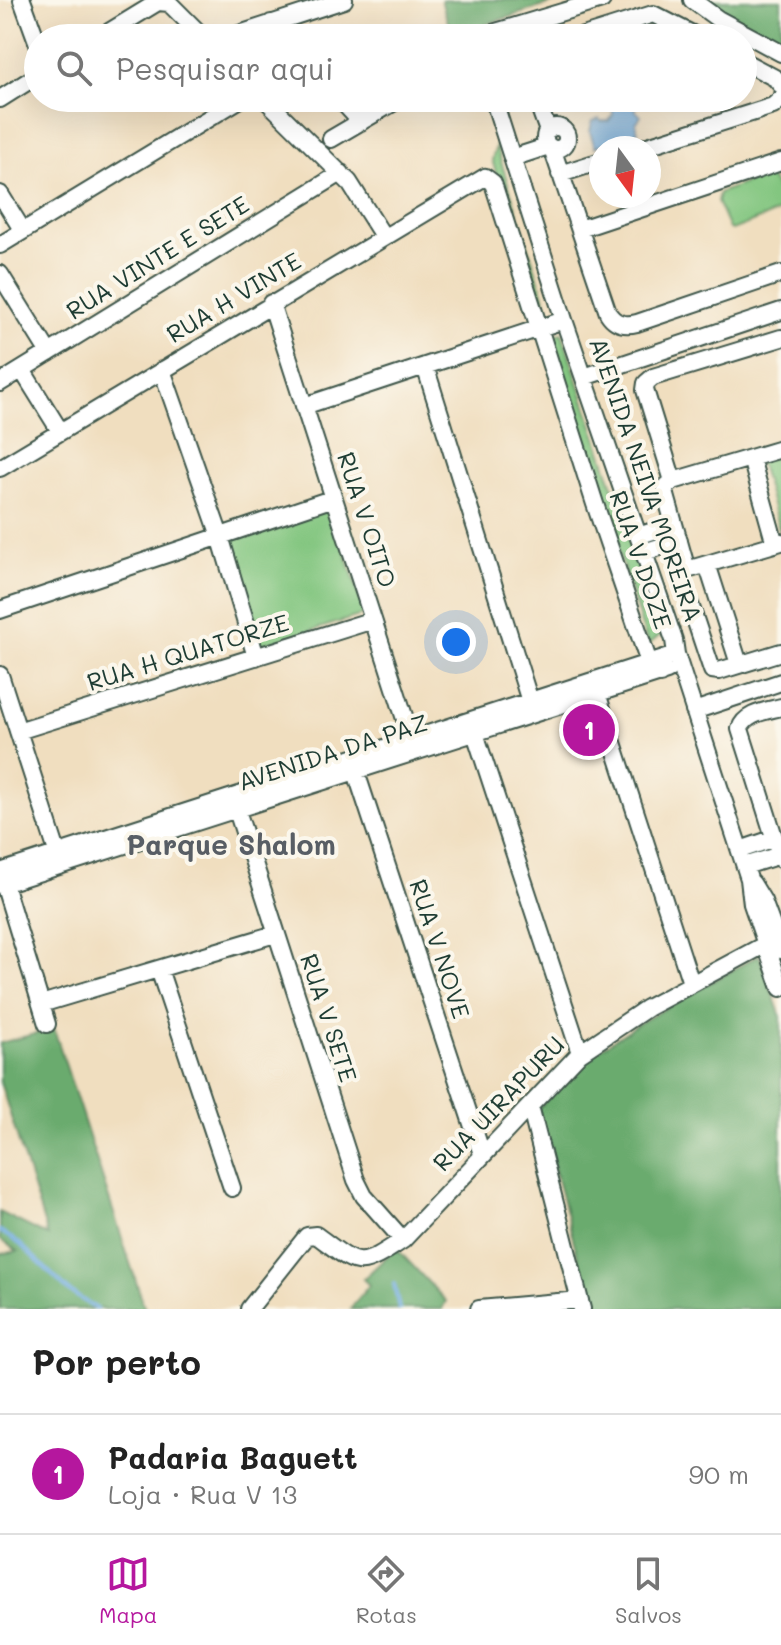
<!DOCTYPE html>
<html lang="pt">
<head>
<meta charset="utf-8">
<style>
	:root { --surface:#fff; --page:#f2f2f2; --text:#222; --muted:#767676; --line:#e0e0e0; --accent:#b5179e }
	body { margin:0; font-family:Mali,sans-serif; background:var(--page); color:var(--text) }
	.compass { position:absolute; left:589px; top:136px; width:72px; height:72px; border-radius:50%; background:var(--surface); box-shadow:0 8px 32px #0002; rotate:165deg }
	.you { position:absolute; left:456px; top:642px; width:28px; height:28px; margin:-20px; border:6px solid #fff; border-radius:50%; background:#1a73e8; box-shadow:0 0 0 12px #1a73e833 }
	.badge { display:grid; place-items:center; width:52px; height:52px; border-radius:50%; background:var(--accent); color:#fff; font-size:26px; font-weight:700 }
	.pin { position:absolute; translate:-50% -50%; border:4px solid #fff; box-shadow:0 2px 8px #0006 }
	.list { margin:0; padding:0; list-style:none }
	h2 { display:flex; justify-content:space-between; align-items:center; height:104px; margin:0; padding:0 32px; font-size:34px }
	h2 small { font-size:26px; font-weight:400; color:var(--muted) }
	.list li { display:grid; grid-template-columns:52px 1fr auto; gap:24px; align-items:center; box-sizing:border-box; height:120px; padding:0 32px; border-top:2px solid var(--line) }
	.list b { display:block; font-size:30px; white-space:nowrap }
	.list p { margin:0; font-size:26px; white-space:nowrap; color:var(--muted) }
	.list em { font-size:26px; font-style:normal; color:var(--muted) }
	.icon { flex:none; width:44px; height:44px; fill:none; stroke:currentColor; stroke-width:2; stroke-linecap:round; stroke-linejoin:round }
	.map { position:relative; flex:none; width:781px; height:1309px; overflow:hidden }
	.search { position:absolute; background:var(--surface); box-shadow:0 8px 32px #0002; left:24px; right:24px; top:24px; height:88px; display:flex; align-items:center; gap:20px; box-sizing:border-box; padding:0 28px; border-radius:44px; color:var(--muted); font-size:30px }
	.sheet { height:224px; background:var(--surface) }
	nav { display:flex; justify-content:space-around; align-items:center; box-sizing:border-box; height:112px; border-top:2px solid var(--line); background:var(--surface); font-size:22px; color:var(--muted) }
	nav a { display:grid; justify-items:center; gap:4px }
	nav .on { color:var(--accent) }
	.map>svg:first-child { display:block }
	.green { fill:#83c680; stroke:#51825a; stroke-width:2 }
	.forest { fill:#6aab6e; stroke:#447451; stroke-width:2 }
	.water { fill:#6daadf; stroke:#46748a; stroke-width:2 }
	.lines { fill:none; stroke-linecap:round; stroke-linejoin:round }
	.stream { stroke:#6daadf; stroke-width:4 }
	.building { fill:#c29bc0 }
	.minor-casing { stroke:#3e5549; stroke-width:20 }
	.minor { stroke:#fff; stroke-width:16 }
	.labels { text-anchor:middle; stroke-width:8; stroke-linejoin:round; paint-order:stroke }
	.street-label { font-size:24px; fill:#1f3d34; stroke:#fbf7ec }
	.quarter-label { font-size:28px; font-weight:bold; fill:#585e65; stroke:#fbf7ec }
</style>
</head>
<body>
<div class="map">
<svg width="781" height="1309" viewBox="0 0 781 1309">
	<rect width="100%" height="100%" fill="#fbf7ec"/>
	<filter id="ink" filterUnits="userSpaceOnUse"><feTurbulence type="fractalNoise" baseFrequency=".0125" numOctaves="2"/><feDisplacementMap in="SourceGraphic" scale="16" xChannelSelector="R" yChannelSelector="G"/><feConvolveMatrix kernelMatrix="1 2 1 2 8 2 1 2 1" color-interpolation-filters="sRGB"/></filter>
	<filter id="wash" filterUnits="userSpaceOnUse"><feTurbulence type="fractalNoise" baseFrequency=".006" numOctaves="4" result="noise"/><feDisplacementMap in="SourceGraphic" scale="32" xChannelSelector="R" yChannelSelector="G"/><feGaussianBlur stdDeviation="1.8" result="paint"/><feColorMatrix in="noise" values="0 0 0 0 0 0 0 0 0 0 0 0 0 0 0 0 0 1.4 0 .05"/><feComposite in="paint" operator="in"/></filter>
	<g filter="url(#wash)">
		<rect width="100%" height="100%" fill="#f0debf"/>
		<path class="green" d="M496,146L551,318L543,320L492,160Z
			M764,176C777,179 781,198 780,211L732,230L729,229L717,202L719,193Z
			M562,333L662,634L648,645L550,337Z
			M781,456V536L759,460Z
			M331,507L365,614L259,647L226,540Z"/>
		<path class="forest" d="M441,0H563L452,35Z
			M708,0H781V46L774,43Z
			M759,955L781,1017V1309H592L538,1109L583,1060L638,1024Z
			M54,1029L145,1309H0V1254L18,1251L0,1240V1212L48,1236L0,1082V1043Z
			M396,1248L446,1301L442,1309H350L369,1285L363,1279Z"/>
		<path class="water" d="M620,102L626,106L635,102L636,111L641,116L636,123L638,132L595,147L590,132L592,122L599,119L601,121H609L613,115L612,105Z"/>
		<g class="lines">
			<path class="stream" d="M0,1231L20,1244L70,1292L97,1309
				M394,1284L399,1309"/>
		</g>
		<g id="blocks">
			<path class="building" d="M590,708L603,748L585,754L573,714Z"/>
		</g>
	</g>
	<g filter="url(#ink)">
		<use href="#blocks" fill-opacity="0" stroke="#3e5549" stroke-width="2"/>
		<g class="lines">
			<g class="minor-casing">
				<path id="minor" d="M22,0L38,44
					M692,0L718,19L781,53
					M158,2L169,3L204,38
					M271,23L285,38
					M99,38L158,2
					M227,38L344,0
					M482,38L486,35L602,0
					M577,38L653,14L700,38
					M743,61L775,78L781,85
					M264,98L349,182L383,236
					M339,98L361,122
					M493,98L564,320L674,640L676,654L749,879L752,904L781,988
					M536,98L548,131
					M0,99L38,75
					M545 138a11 11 0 1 1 22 0a11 11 0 1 1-22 0Z
					M331,139L401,98
					M552,148L608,313C615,324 625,326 637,323L781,274
					M641,148L773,106L781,99
					M512,158L549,146
					M560,174L601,161
					M0,194L23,231
					M580,229L781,162
					M0,245L242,98
					M0,274L49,353
					M271,303L414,747
					M425,366L533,711
					M22,370L60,431
					M162,370L220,536L256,657
					M584,377L781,311
					M0,383L341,173
					M304,406L564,320
					M751,458L775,544
					M0,468L485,177L493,183L595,504L649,663L660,674
					M673,481L645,390L646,383L653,377L781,338
					M638,536L674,524
					M781,542L687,570L681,577L712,670L719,671L781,652
					M644,552L679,541
					M707,564L739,664
					M687,570L665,492L667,486L673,481L781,449
					M0,610L334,498
					M0,675L61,864
					M594,684L691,983
					M781,707C767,711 745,713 740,729L781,859
					M694,711L781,682
					M472,724L580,1053
					M18,731L373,620
					M352,760L482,1154
					M234,801L356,1180L364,1196L403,1240
					M740,850L775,838
					M745,866L780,855
					M0,872L676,654
					M1,874L47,1024
					M752,883L763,901L781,950
					M0,885L667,671
					M159,969L232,1188
					M41,1004L275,934
					M530,1106L582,1309
					M249,1309L307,1236L316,1235C360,1267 356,1271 403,1240L580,1053L647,1008L766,944
					M479,1309L580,1300"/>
			</g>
			<use href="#minor" class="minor"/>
		</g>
	</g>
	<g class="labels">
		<g class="street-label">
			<text transform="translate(158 258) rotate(-32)" y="8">RUA VINTE E SETE</text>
			<text transform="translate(234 298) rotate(-31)" y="8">RUA H VINTE</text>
			<text transform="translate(645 480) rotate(71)" y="8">AVENIDA NEIVA MOREIRA</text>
			<text transform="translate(366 520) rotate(72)" y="8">RUA V OITO</text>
			<text transform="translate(640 560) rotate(71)" y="8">RUA V DOZE</text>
			<text transform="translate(188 653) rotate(-17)" y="8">RUA H QUATORZE</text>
			<text transform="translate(333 753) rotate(-18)" y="8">AVENIDA DA PAZ</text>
			<text transform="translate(439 949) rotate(72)" y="8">RUA V NOVE</text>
			<text transform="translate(328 1018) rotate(72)" y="8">RUA V SETE</text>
			<text transform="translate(499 1104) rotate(-46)" y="8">RUA UIRAPURU</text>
		</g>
		<g class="quarter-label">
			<text x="231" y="855">Parque Shalom</text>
		</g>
	</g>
</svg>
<svg class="compass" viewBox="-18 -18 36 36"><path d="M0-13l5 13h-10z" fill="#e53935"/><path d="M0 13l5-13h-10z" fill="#767676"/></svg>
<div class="you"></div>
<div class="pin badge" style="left:589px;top:730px">1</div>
<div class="search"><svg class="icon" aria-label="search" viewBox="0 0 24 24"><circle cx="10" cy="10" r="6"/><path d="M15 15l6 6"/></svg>Pesquisar aqui</div>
</div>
<section class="sheet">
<h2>Por perto<small></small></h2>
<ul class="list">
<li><span class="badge">1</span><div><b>Padaria Baguett</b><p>Loja · Rua V 13</p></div><em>90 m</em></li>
</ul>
</section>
<nav>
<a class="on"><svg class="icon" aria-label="map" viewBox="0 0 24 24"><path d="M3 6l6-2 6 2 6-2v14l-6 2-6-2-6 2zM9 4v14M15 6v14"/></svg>Mapa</a>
<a><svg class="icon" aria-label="directions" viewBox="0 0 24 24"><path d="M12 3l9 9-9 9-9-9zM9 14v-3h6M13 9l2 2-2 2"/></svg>Rotas</a>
<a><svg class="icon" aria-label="saved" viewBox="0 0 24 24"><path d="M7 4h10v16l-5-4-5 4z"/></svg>Salvos</a>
</nav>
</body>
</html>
